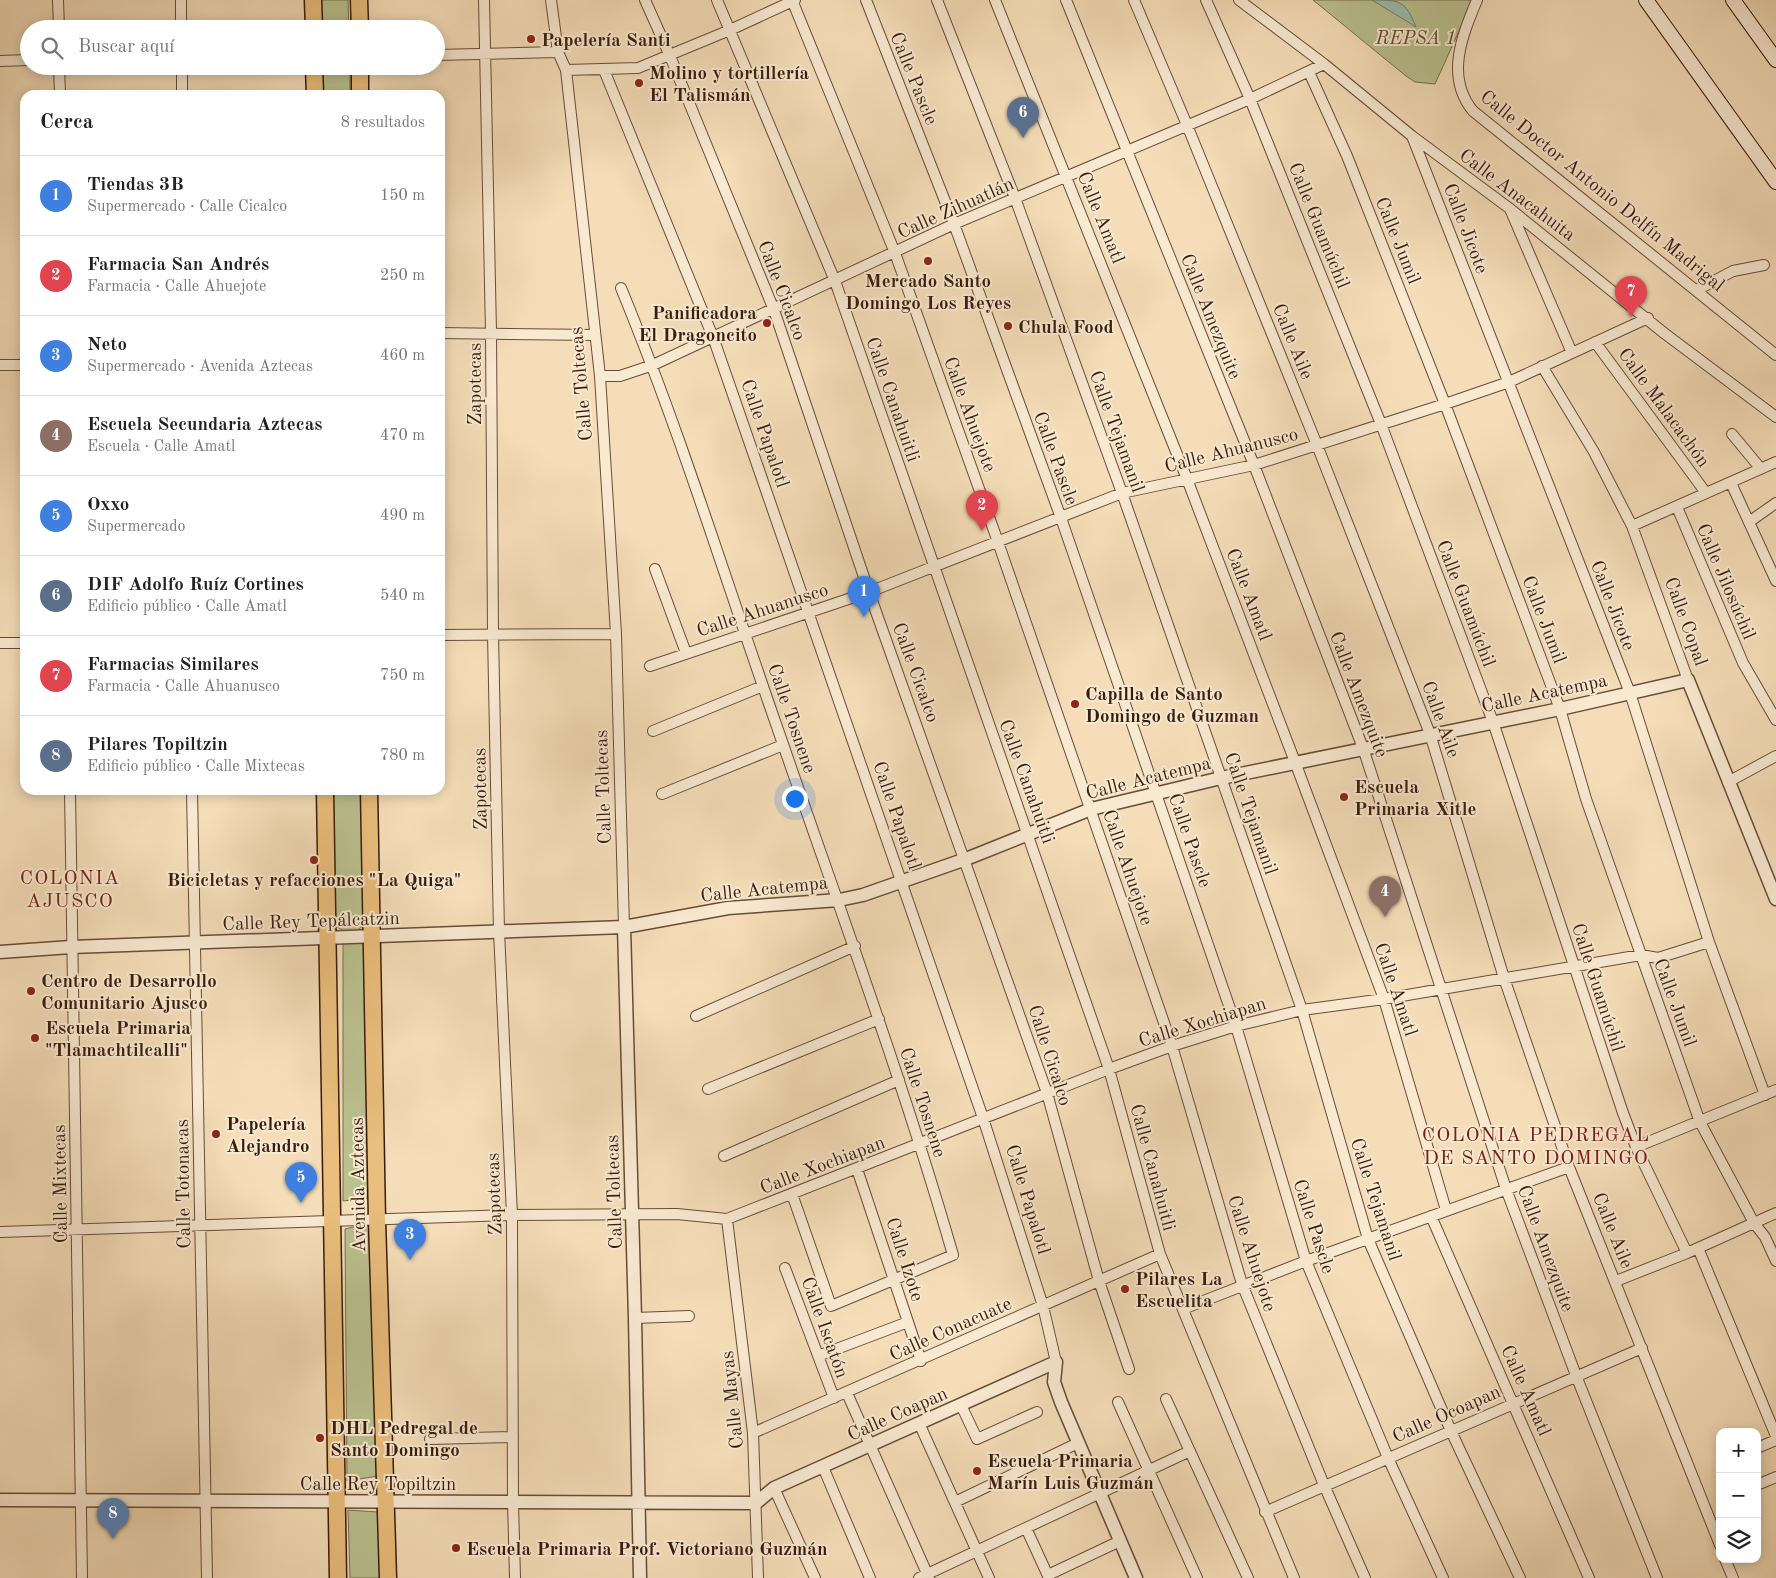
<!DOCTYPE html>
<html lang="es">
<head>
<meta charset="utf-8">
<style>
	:root { --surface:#fff; --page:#f6f6f6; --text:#222; --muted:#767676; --line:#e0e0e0; --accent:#d93025 }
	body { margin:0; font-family:"Old Standard TT",serif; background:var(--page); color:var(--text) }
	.controls { position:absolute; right:15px; bottom:15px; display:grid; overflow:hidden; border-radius:10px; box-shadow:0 2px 12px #0003 }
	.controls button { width:45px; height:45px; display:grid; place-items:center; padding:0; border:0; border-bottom:1px solid var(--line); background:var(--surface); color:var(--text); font:25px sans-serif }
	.you { position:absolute; left:794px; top:798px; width:18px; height:18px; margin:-12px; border:4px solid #fff; border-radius:50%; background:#1a73e8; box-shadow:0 0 0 8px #1a73e833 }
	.badge { display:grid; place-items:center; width:32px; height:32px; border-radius:50%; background:var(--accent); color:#fff; font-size:16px; font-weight:700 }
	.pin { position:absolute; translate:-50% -41px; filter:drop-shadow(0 1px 2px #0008) }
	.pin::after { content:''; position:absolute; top:26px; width:18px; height:15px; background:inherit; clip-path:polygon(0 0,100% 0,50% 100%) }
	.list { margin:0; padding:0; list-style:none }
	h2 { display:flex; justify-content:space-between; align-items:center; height:65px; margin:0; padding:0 20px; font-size:21px }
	h2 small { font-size:16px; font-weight:400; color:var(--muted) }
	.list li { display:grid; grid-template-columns:32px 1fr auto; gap:15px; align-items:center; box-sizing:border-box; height:80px; padding:0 20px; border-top:1px solid var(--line) }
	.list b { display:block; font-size:19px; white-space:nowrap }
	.list p { margin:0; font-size:16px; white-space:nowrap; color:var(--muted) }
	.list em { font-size:16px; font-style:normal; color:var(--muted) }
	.icon { flex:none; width:28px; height:28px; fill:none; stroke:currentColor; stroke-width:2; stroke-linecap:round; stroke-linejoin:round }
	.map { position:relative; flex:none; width:1776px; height:1578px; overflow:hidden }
	.search { position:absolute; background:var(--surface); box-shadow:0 2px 12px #0003; left:20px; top:20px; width:425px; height:55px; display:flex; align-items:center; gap:12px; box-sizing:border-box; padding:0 18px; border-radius:28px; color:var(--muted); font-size:19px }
	.panel { position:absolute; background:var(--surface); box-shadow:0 2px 12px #0003; left:20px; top:90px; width:425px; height:705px; border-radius:15px }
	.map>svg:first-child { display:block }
	.green { fill:#bac18f; stroke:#7a6e4e }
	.water { fill:#9cbcab; stroke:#747c6c }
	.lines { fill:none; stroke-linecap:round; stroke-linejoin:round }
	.minor-casing { stroke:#684c38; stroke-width:12 }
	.tertiary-casing { stroke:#684c38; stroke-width:15 }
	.secondary-casing { stroke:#391c0d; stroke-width:16 }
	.primary-casing { stroke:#391c0d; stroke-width:19 }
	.minor { stroke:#f8e9d1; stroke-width:10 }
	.tertiary { stroke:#f8e9d1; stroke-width:12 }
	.secondary { stroke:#f8e9d1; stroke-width:14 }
	.primary { stroke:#eabe7c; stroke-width:16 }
	.poi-dot { fill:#8f2418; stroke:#f8e9d1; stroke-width:2 }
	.labels { text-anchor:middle; stroke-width:4; stroke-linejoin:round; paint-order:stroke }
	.park-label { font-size:19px; font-style:italic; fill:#604e34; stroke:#f8e9d1 }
	.poi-label { font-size:19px; font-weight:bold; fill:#391c0d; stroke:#f8e9d1; text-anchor:start }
	.street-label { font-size:19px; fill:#391c0d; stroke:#f8e9d1 }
	.neighbourhood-label { font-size:20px; letter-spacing:1px; fill:#7a1f14; stroke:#f8e9d1 }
</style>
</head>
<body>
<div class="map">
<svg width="1776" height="1578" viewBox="0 0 1776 1578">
	<rect width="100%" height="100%" fill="#f4ddb8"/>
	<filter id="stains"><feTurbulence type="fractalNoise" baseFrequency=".004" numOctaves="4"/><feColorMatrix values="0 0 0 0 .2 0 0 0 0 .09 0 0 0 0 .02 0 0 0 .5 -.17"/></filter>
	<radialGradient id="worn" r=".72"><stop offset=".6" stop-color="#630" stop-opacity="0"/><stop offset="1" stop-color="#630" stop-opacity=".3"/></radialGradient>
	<path class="green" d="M320,0H348L349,29H320Z
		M1313,0H1473L1435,84L1415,82L1406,76Z
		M321,68H350V95H321Z
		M332,790H361L364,925L351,936L336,926Z
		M364,937L369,1198L343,1201V942Z
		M357,1226H369L378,1476L347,1481L345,1229Z
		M348,1510L378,1512L380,1578H350Z"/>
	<path class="water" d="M1372,0C1400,0 1405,0 1416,27Z"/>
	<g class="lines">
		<g class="minor-casing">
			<path id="minor" d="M58,0L59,29
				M181,0V29
				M484,0L491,332L493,634L499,931L512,1215L513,1502L515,1578
				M551,0L558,52L566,70L600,376L616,634L624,927
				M645,0L670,56L774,310L869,592L1047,1093L1099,1281L1129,1369
				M717,0L835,281L1109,1069L1160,1254L1294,1578
				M792,0L895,253L998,542L1172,1046L1242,1284L1324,1485L1365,1578
				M866,0L954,224L1061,518L1236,1026L1306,1261L1388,1458L1443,1578
				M937,0L1015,198L1122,493L1302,1010L1368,1239L1451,1431L1520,1578
				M995,0L1187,479L1295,762L1384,999L1446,1210
				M1066,0L1254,465L1363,748L1506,1189L1577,1378L1657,1578
				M1134,0L1187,125L1317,445L1430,734L1504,978L1569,1167L1720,1545
				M1206,0L1250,99L1381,424L1493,722L1623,1113L1636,1147L1687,1253
				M1239,0L1324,64L1412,136L1509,208L1664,333L1776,417
				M1477,0C1462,36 1445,77 1473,111L1776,355
				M436,55L558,52
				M0,61L29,60
				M59,66L60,95
				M182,66V95
				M566,70L638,68L730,30L795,0
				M604,70L713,337L983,1118L1043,1306L1056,1362
				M1309,72L1347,156L1445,404L1560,709L1586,799L1700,1122L1754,1223L1765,1237L1776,1261
				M1412,136L1630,693L1709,942L1765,1095
				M1510,209L1572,353
				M621,288C680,431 725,578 776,724C837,901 901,1075 953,1255L831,1306L792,1194
				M1697,290L1733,271L1764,265
				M440,333L595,335
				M1595,342L1706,493
				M0,365H25
				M1542,366L1594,452L1632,526L1688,680
				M600,376H620L653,365L954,224L1250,99L1324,64
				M1732,434L1761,469
				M1731,483L1776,581
				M1677,507L1743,663L1776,720
				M1749,522L1776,503
				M1632,526L1776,462
				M655,569L686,653
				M440,635L616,634
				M0,643H25
				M650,666L869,592L1122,493L1254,465L1445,404L1509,382L1648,318
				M653,731L763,686
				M1728,782L1776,756
				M70,790L82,1578
				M192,790L207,1578
				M662,794L783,745
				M696,1016L855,946
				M708,1089L879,1019
				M1636,1147L1776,1090
				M724,1156L899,1080
				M857,1169L921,1361
				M1431,1216L1589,1578
				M727,1219L753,1433L758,1578
				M0,1232L512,1215L677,1214L727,1219L1109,1069L1172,1046L1236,1026L1302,1010L1384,999L1641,955L1658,958L1709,942
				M1698,1248L1776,1436
				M785,1268L834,1398
				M1616,1281L1687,1253L1776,1213
				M1183,1309L1306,1261L1569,1167
				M635,1318L689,1316
				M818,1356L908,1322
				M847,1393L929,1578
				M1166,1399L1248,1578
				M1118,1402L1197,1578
				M961,1405L977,1439L1037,1412
				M919,1423L989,1578
				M753,1433L1160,1254
				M430,1439L513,1437
				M1757,1448L1776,1440
				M823,1467L870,1578
				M1757,1485L1776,1477
				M774,1488L815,1578
				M955,1502L1078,1443
				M1265,1512L1642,1348
				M1026,1528L1049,1578
				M1725,1559L1733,1578
				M1048,1575L1120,1541
				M919,1578L1190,1451"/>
		</g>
		<g class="tertiary-casing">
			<path id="tertiary" d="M624,927L635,1318L640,1578
				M0,952L71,947L624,927L728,908L839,900L863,895L966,859L1091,809L1221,778L1560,709L1688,680L1776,899
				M1056,1362L1054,1382L1061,1402L1136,1578
				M0,1500L756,1503L774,1488L1056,1362"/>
		</g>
		<g class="secondary-casing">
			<path id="secondary" d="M1646,0L1776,182
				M1733,0L1776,60"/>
		</g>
		<g class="primary-casing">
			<path id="primary" d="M313,0L314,29
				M359,0L360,29
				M314,66L315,95
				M360,95V66
				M325,790L338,1578
				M369,790L377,1220L388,1578"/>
		</g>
		<use href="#minor" class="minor"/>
		<use href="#tertiary" class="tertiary"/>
		<use href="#secondary" class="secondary"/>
		<use href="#primary" class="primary"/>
	</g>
	<g class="poi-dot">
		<circle cx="531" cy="39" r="5"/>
		<circle cx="639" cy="83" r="5"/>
		<circle cx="928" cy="261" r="5"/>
		<circle cx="767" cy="323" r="5"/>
		<circle cx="1008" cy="326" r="5"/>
		<circle cx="1075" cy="704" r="5"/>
		<circle cx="1344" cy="797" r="5"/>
		<circle cx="314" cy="860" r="5"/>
		<circle cx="31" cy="991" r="5"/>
		<circle cx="35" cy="1038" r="5"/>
		<circle cx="216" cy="1134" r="5"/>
		<circle cx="1125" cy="1289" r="5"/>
		<circle cx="320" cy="1438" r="5"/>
		<circle cx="977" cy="1471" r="5"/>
		<circle cx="456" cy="1548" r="5"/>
	</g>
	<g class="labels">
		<g class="park-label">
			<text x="1416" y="44">REPSA 1</text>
		</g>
		<g class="poi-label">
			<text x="541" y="46">Papelería Santi</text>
			<text x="649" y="79">Molino y tortillería<tspan x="649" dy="22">El Talismán</tspan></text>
			<text x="928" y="287" text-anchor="middle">Mercado Santo<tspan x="928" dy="22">Domingo Los Reyes</tspan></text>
			<text x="757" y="319" text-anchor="end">Panificadora<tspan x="757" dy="22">El Dragoncito</tspan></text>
			<text x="1018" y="333">Chula Food</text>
			<text x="1085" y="700">Capilla de Santo<tspan x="1085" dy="22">Domingo de Guzman</tspan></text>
			<text x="1354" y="793">Escuela<tspan x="1354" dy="22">Primaria Xitle</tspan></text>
			<text x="314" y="886" text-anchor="middle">Bicicletas y refacciones "La Quiga"</text>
			<text x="41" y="987">Centro de Desarrollo<tspan x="41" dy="22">Comunitario Ajusco</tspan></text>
			<text x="45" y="1034">Escuela Primaria<tspan x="45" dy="22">"Tlamachtilcalli"</tspan></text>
			<text x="226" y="1130">Papelería<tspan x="226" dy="22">Alejandro</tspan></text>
			<text x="1135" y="1285">Pilares La<tspan x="1135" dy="22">Escuelita</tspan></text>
			<text x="330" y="1434">DHL Pedregal de<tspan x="330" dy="22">Santo Domingo</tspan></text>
			<text x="987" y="1467">Escuela Primaria<tspan x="987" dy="22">Marín Luis Guzmán</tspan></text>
			<text x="466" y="1555">Escuela Primaria Prof. Victoriano Guzmán</text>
		</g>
		<g class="street-label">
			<text transform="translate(915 78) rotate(68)" y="7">Calle Pascle</text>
			<text transform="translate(1603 190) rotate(39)" y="7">Calle Doctor Antonio Delfín Madrigal</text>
			<text transform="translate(1518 194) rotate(37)" y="7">Calle Anacahuita</text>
			<text transform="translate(955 207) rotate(-24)" y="7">Calle Zihuatlán</text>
			<text transform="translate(1102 217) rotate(68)" y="7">Calle Amatl</text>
			<text transform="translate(1320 225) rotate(68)" y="7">Calle Guamúchil</text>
			<text transform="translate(1467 228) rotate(69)" y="7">Calle Jicote</text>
			<text transform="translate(1399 240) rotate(68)" y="7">Calle Jumil</text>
			<text transform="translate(783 290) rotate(69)" y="7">Calle Cicalco</text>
			<text transform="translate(1212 316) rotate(68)" y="7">Calle Amezquite</text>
			<text transform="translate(1294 341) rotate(68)" y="7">Calle Aile</text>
			<text transform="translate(474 384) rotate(-90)" y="7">Zapotecas</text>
			<text transform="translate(580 384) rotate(-95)" y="7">Calle Toltecas</text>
			<text transform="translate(894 399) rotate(71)" y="7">Calle Canahuitli</text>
			<text transform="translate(1665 407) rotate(54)" y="7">Calle Malacachón</text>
			<text transform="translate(971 414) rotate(70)" y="7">Calle Ahuejote</text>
			<text transform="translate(1118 431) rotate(70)" y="7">Calle Tejamanil</text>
			<text transform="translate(766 433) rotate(71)" y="7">Calle Papalotl</text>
			<text transform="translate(1231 449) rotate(-14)" y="7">Calle Ahuanusco</text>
			<text transform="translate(1057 458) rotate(70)" y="7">Calle Pascle</text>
			<text transform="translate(1727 581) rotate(67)" y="7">Calle Jilosúchil</text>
			<text transform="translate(1250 594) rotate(69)" y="7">Calle Amatl</text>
			<text transform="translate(1467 603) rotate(69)" y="7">Calle Guamúchil</text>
			<text transform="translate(1614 605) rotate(69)" y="7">Calle Jicote</text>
			<text transform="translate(762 609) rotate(-18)" y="7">Calle Ahuanusco</text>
			<text transform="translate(1545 619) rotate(69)" y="7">Calle Jumil</text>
			<text transform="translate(1687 621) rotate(70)" y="7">Calle Copal</text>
			<text transform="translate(917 672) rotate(70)" y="7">Calle Cicalco</text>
			<text transform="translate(1544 692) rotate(-12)" y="7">Calle Acatempa</text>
			<text transform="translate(1360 694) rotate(69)" y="7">Calle Amezquite</text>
			<text transform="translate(793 718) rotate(71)" y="7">Calle Tosnene</text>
			<text transform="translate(1442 719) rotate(70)" y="7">Calle Aile</text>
			<text transform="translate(1148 777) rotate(-14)" y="7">Calle Acatempa</text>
			<text transform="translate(1028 781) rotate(70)" y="7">Calle Canahuitli</text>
			<text transform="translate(602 787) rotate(-92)" y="7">Calle Toltecas</text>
			<text transform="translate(479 789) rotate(-91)" y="7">Zapotecas</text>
			<text transform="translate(1252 813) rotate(71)" y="7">Calle Tejamanil</text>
			<text transform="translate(898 815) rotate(71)" y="7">Calle Papalotl</text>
			<text transform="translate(1191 840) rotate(71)" y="7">Calle Pascle</text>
			<text transform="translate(1129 867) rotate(71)" y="7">Calle Ahuejote</text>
			<text transform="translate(764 888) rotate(-6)" y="7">Calle Acatempa</text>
			<text transform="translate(311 920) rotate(-2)" y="7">Calle Rey Tepálcatzin</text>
			<text transform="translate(1599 987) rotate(72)" y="7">Calle Guamúchil</text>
			<text transform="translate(1397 989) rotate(71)" y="7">Calle Amatl</text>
			<text transform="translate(1676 1002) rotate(70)" y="7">Calle Jumil</text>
			<text transform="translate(1202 1021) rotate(-17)" y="7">Calle Xochiapan</text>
			<text transform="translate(1051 1055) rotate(72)" y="7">Calle Cicalco</text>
			<text transform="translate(924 1102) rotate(72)" y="7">Calle Tosnene</text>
			<text transform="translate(822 1164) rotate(-21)" y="7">Calle Xochiapan</text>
			<text transform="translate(1154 1167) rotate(75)" y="7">Calle Canahuitli</text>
			<text transform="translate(59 1184) rotate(-91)" y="7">Calle Mixtecas</text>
			<text transform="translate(182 1184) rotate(-91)" y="7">Calle Totonacas</text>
			<text transform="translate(357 1185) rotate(-91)" y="7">Avenida Aztecas</text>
			<text transform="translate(613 1192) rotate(-92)" y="7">Calle Toltecas</text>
			<text transform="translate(493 1194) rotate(-92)" y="7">Zapotecas</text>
			<text transform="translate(1029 1199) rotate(73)" y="7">Calle Papalotl</text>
			<text transform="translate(1377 1199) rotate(72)" y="7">Calle Tejamanil</text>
			<text transform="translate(1315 1226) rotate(72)" y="7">Calle Pascle</text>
			<text transform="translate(1614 1230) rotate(68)" y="7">Calle Aile</text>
			<text transform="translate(1547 1248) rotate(70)" y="7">Calle Amezquite</text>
			<text transform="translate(1253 1253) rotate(72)" y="7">Calle Ahuejote</text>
			<text transform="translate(906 1259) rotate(72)" y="7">Calle Izote</text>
			<text transform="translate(826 1327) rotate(70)" y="7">Calle Iscatón</text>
			<text transform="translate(950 1328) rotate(-24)" y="7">Calle Conacuate</text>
			<text transform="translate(1527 1390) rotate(66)" y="7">Calle Amatl</text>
			<text transform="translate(731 1400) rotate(-96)" y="7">Calle Mayas</text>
			<text transform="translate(897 1413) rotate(-24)" y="7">Calle Coapan</text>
			<text transform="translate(1446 1413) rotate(-24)" y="7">Calle Ocoapan</text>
			<text x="378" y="1490">Calle Rey Topiltzin</text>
		</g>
		<g class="neighbourhood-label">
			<text x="70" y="884">COLONIA<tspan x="70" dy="23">AJUSCO</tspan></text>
			<text x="1536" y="1141">COLONIA PEDREGAL<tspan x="1536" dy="23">DE SANTO DOMINGO</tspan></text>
		</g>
	</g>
	<rect width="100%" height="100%" filter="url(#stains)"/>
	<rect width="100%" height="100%" fill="url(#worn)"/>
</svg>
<div class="controls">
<button>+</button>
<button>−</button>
<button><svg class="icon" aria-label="layers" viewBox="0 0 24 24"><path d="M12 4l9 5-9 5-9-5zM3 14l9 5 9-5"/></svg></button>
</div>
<div class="you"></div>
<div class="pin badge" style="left:864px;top:617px;background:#3f7fe0">1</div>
<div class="pin badge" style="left:982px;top:531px;background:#e0444e">2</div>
<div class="pin badge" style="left:410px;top:1260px;background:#3f7fe0">3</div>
<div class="pin badge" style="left:1385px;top:917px;background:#8d6e63">4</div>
<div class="pin badge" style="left:301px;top:1203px;background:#3f7fe0">5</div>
<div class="pin badge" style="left:1023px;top:138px;background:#5c6f8a">6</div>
<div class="pin badge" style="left:1631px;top:317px;background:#e0444e">7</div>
<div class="pin badge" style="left:113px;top:1539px;background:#5c6f8a">8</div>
<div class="search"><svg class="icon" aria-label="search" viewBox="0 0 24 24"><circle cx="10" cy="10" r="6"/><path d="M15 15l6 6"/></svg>Buscar aquí</div>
<section class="panel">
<h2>Cerca<small>8 resultados</small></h2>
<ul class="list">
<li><span class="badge" style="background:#3f7fe0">1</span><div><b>Tiendas 3B</b><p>Supermercado · Calle Cicalco</p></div><em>150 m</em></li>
<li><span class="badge" style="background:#e0444e">2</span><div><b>Farmacia San Andrés</b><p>Farmacia · Calle Ahuejote</p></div><em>250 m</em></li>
<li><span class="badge" style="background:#3f7fe0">3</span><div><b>Neto</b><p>Supermercado · Avenida Aztecas</p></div><em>460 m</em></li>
<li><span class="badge" style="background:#8d6e63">4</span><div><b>Escuela Secundaria Aztecas</b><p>Escuela · Calle Amatl</p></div><em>470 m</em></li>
<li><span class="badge" style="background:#3f7fe0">5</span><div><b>Oxxo</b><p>Supermercado</p></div><em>490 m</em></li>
<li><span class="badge" style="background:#5c6f8a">6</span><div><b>DIF Adolfo Ruíz Cortines</b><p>Edificio público · Calle Amatl</p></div><em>540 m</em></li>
<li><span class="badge" style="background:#e0444e">7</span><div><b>Farmacias Similares</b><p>Farmacia · Calle Ahuanusco</p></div><em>750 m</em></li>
<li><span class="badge" style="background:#5c6f8a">8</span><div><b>Pilares Topiltzin</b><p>Edificio público · Calle Mixtecas</p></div><em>780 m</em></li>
</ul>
</section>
</div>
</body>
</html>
